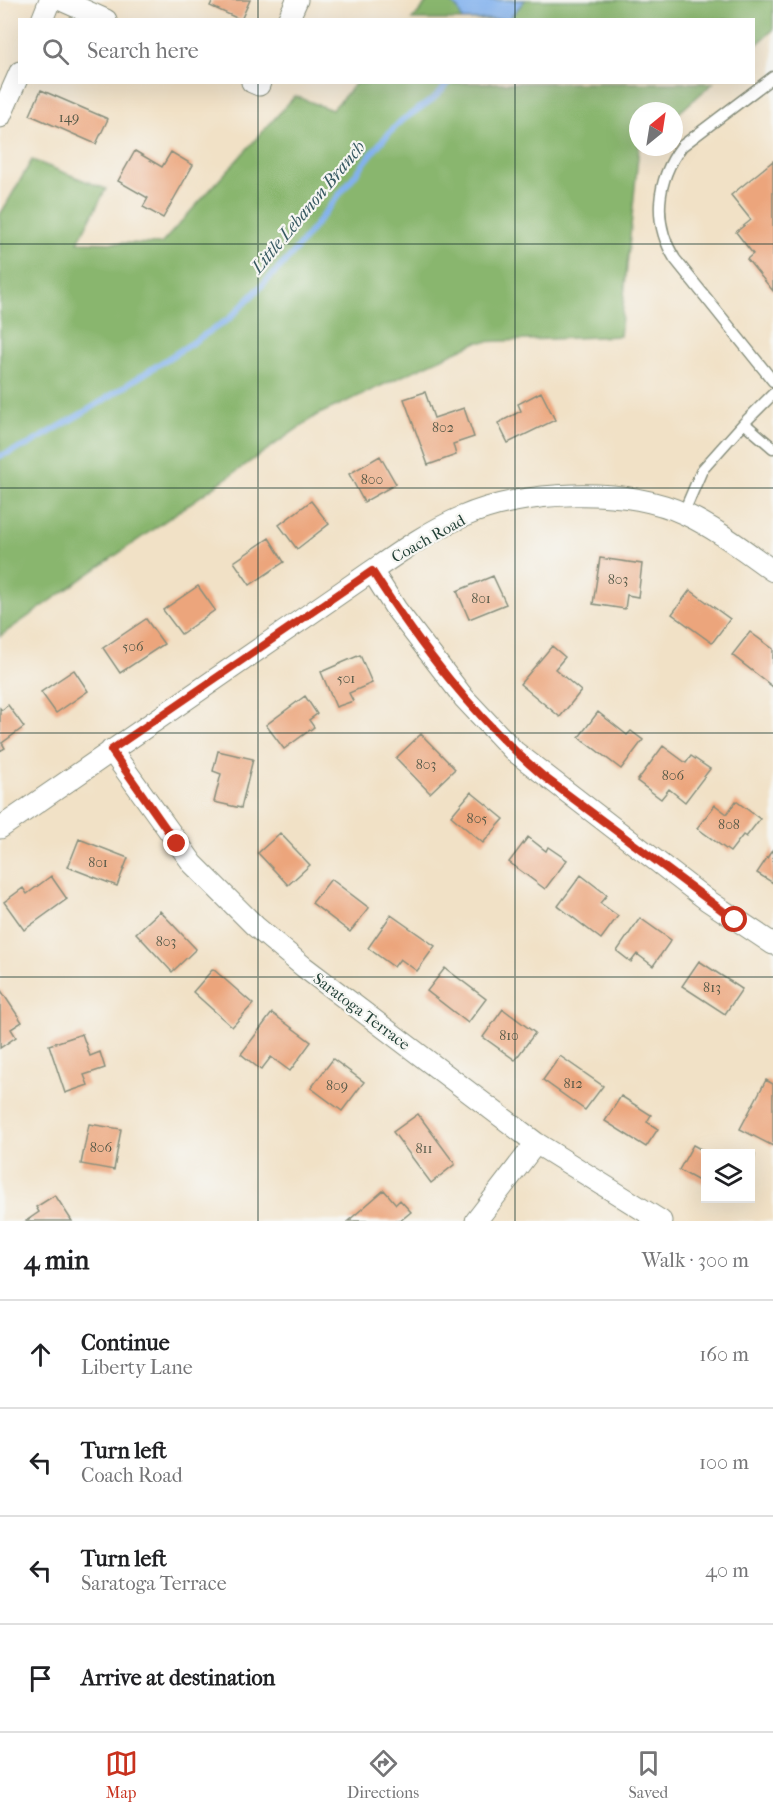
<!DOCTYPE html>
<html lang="en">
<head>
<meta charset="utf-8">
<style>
	:root { --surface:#fff; --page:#f6f6f6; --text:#202124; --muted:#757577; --line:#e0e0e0; --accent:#c8321e }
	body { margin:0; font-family:"IM FELL French Canon",serif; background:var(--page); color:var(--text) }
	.controls { position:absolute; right:18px; bottom:18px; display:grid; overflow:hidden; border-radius:0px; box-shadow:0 6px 24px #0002 }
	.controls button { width:54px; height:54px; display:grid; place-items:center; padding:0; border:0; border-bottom:2px solid var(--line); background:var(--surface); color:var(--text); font:30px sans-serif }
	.compass { position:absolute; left:629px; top:102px; width:54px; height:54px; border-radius:50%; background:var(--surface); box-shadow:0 6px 24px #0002; rotate:30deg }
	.stop { position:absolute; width:18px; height:18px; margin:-14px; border:4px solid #c8321e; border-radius:50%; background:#fff }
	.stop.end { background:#c8321e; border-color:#fff; box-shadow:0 2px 6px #0008 }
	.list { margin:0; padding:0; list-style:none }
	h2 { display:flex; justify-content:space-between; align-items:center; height:78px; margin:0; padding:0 24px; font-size:26px }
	h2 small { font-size:20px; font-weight:400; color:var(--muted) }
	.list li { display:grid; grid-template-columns:39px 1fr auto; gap:18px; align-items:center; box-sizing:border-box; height:108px; padding:0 24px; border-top:2px solid var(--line) }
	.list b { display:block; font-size:22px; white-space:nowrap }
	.list p { margin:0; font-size:20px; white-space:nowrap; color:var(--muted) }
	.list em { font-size:20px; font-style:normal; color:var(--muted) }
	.icon { flex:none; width:33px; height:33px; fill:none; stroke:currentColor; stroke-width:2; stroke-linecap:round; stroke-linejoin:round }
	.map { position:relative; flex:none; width:773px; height:1221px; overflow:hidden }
	.search { position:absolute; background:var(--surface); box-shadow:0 6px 24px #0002; left:18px; right:18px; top:18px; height:66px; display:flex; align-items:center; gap:15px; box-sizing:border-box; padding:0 21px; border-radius:0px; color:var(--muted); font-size:22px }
	.sheet { height:510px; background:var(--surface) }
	nav { display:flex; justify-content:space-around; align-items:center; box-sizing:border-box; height:84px; border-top:2px solid var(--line); background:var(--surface); font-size:16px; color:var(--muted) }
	nav a { display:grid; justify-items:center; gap:3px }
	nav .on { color:var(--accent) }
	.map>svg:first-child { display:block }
	.forest { fill:#89b66e; stroke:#547a51; stroke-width:1.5 }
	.water { fill:#83b2ee; stroke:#517891; stroke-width:1.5 }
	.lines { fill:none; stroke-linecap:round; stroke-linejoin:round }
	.stream { stroke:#83b2ee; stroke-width:6 }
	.building { fill:#eca57c }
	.lane-casing { stroke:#888f7d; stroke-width:13 }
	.street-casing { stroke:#888f7d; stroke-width:23 }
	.lane { stroke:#fff; stroke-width:10 }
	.street { stroke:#fff; stroke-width:21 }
	.route { stroke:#c8321e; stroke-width:8 }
	.grid { fill:none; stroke:#1f3d34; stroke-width:1.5; stroke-opacity:0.55 }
	.labels { text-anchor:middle; stroke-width:4.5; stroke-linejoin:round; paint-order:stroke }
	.number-label { font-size:14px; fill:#525746 }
	.street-label { font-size:16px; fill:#1f3d34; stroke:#f6f6f2 }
	.water-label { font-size:18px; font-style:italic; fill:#385a62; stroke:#f6f6f2 }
</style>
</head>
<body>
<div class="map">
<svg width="773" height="1221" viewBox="0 0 773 1221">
	<rect width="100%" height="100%" fill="#f6f6f2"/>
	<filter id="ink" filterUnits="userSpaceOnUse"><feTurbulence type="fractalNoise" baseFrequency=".0167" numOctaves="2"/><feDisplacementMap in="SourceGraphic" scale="12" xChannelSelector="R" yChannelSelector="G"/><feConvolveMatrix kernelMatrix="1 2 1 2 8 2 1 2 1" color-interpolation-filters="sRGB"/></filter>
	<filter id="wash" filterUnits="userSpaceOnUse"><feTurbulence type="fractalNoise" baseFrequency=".008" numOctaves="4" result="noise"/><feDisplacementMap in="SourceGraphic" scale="24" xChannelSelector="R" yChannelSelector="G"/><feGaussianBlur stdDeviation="1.35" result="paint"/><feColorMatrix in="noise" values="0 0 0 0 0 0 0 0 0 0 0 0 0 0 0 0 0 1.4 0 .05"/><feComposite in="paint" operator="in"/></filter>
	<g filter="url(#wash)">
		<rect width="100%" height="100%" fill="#f1e1c6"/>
		<path class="forest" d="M429,0H773V30L754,47V20H412Z
			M356,83H713L674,117V111H638L639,147L620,336L477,342L317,415L0,636V215L32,160L106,189L78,242L161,244L295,96L332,110Z"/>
		<path class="water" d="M448,0H525L509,19L462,20L458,9Z"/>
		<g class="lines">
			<path class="stream" d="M0,456L28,445L96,405L229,319L290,257L381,142L401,121L433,99L450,82"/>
		</g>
		<g id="blocks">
			<path class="building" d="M213,0H250L241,20L210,6Z
				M41,90L108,119L96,144L30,115Z
				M135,151L162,167L171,152L193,165L163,218L143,207L148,198L118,181Z
				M773,161V291L747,259L753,254L736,232L751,220L731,195Z
				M425,392L434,418L464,408L474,437L453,444L456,455L428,465L404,399Z
				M541,392L555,420L508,443L498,423L521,411L518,404Z
				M380,456L396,484L364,502L349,474Z
				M311,501L329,524L297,549L279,525Z
				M269,538L284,562L250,585L234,562Z
				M600,558L642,564L638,597L627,595L625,609L593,604Z
				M493,576L506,604L469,619L457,591Z
				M198,586L215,610L181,634L163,610Z
				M690,590L730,619L712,643L672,614Z
				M146,619L164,644L120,673L103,648Z
				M750,632L773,649V687L732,655Z
				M552,646L565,657L555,669L581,691L560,717L520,684Z
				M360,655L372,683L349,693L353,701L336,707L321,672Z
				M74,670L88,691L56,713L41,692Z
				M305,696L317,714L309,720L314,727L284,749L266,725Z
				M8,705L24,727L2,743L5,748L0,751V708L2,710Z
				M598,712L627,735L631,731L643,740L621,769L579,737Z
				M421,734L455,769L430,793L396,758Z
				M663,746L686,763L691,756L710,769L685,802L669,789L661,799L637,781Z
				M218,751L253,759L241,808L214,802L221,774L213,771Z
				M471,792L504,819L483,843L451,816Z
				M736,801L760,819L746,837L743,835L730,852L697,828L715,805L727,814Z
				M280,833L310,865L288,885L258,853Z
				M528,837L546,851L548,847L567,860L545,889L509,862Z
				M79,839L128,858L117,886L68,867Z
				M773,849V883L757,873Z
				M581,875L607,895L600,903L618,916L601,939L558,906Z
				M51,876L67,899L24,930L4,902L23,888L27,894Z
				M331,879L369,908L350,932L312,903Z
				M160,911L196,949L172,972L136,933Z
				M391,915L435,946L417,971L400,959L394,967L368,948Z
				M640,918L671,940L653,966L637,954L631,962L617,951Z
				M699,961L742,989L725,1014L682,986Z
				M445,968L486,999L468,1023L427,991Z
				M213,969L253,1004L232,1027L193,992Z
				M0,989L22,1022L11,1029L16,1037L0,1048Z
				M503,1009L535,1033L515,1060L483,1037Z
				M272,1013L311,1042L290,1071L271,1057L261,1070L241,1054Z
				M82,1034L90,1056L100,1052L105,1068L84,1075L88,1085L65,1093L49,1045Z
				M560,1056L603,1086L585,1110L543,1080Z
				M333,1059L364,1082L342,1111L311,1088Z
				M766,1080L773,1084V1146L740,1129Z
				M621,1096L651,1115L647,1122L658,1129L646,1147L605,1121Z
				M418,1114L455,1164L431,1183L393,1132Z
				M89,1124L121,1129L114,1170L81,1164Z
				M693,1145L706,1152V1185L679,1170Z
				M750,1153L755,1154L752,1178H750Z
				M384,1190L396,1204L400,1200L411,1212L400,1221H348Z
				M55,1195L72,1221H26L39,1212L36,1207Z"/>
		</g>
	</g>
	<g filter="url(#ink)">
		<use href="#blocks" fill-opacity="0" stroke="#888f7d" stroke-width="1.5"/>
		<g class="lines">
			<g class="lane-casing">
				<path id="lane" d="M773,77L682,146C656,180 652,223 675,259L773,381
					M773,394L744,423L773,448
					M683,514L702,470L744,423"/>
			</g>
			<g class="street-casing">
				<path id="street" d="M61,0L106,20
					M42,20L50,0
					M288,20L297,0
					M252,82L259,85L260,82
					M0,117L20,72
					M372,571L396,609L464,698L514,751L707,900L773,944
					M111,750L193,864L255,926L304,967L536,1143L661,1221
					M0,828L372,571C401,551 429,531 462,517C522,490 625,486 685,514C717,529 745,551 773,571
					M476,1221L536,1143"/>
			</g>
			<use href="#lane" class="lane"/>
			<use href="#street" class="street"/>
		</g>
	</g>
	<g class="lines" filter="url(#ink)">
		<path class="route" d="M177,844L111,750L372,571C420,646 474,717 543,776L735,920"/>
	</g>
	<path class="grid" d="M258,0V20M515,0V20M258,82V1221M515,82V1221M0,244H773M0,488H773M0,733H773M0,977H773"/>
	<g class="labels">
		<g class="number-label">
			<text x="69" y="122">149</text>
			<text x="443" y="432">802</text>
			<text x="372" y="484">800</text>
			<text x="618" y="584">803</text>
			<text x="481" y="603">801</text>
			<text x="133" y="651">506</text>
			<text x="346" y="683">501</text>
			<text x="426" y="769">803</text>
			<text x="673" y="780">806</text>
			<text x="477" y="823">805</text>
			<text x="729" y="829">808</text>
			<text x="98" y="867">801</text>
			<text x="166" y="946">803</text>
			<text x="712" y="992">813</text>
			<text x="509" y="1040">810</text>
			<text x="573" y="1088">812</text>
			<text x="337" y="1090">809</text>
			<text x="101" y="1152">806</text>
			<text x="424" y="1153">811</text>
		</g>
		<g class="street-label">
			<text transform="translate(428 538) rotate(-29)" y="6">Coach Road</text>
			<text transform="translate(362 1011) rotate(37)" y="6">Saratoga Terrace</text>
		</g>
		<g class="water-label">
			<text transform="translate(308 207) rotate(-50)" y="6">Little Lebanon Branch</text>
		</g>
	</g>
</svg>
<div class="controls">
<button><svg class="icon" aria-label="layers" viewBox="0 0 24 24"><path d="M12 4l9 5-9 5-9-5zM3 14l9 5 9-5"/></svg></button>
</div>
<svg class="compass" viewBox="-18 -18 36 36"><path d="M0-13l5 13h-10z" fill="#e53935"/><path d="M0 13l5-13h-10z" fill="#757577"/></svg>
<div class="stop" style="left:735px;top:920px"></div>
<div class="stop end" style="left:177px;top:844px"></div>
<div class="search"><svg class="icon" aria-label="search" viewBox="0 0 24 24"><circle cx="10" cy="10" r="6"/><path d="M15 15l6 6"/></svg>Search here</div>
</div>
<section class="sheet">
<h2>4 min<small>Walk · 300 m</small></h2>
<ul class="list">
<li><svg class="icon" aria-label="ahead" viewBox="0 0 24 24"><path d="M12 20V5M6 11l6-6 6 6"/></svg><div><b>Continue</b><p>Liberty Lane</p></div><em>160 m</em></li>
<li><svg class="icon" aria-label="left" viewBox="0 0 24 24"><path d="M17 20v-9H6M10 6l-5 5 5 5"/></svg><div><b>Turn left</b><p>Coach Road</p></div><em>100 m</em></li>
<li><svg class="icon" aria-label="left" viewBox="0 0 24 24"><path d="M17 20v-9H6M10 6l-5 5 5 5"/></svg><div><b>Turn left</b><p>Saratoga Terrace</p></div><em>40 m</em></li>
<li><svg class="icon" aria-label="arrive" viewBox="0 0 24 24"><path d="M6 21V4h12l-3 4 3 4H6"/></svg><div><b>Arrive at destination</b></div></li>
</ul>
</section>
<nav>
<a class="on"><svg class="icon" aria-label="map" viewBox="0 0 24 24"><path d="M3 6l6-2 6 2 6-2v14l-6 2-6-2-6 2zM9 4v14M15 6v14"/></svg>Map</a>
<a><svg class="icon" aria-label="directions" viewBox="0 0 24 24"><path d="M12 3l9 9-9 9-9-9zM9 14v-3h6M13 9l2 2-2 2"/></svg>Directions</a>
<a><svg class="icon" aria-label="saved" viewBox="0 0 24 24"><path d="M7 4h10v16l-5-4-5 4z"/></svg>Saved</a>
</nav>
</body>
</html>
